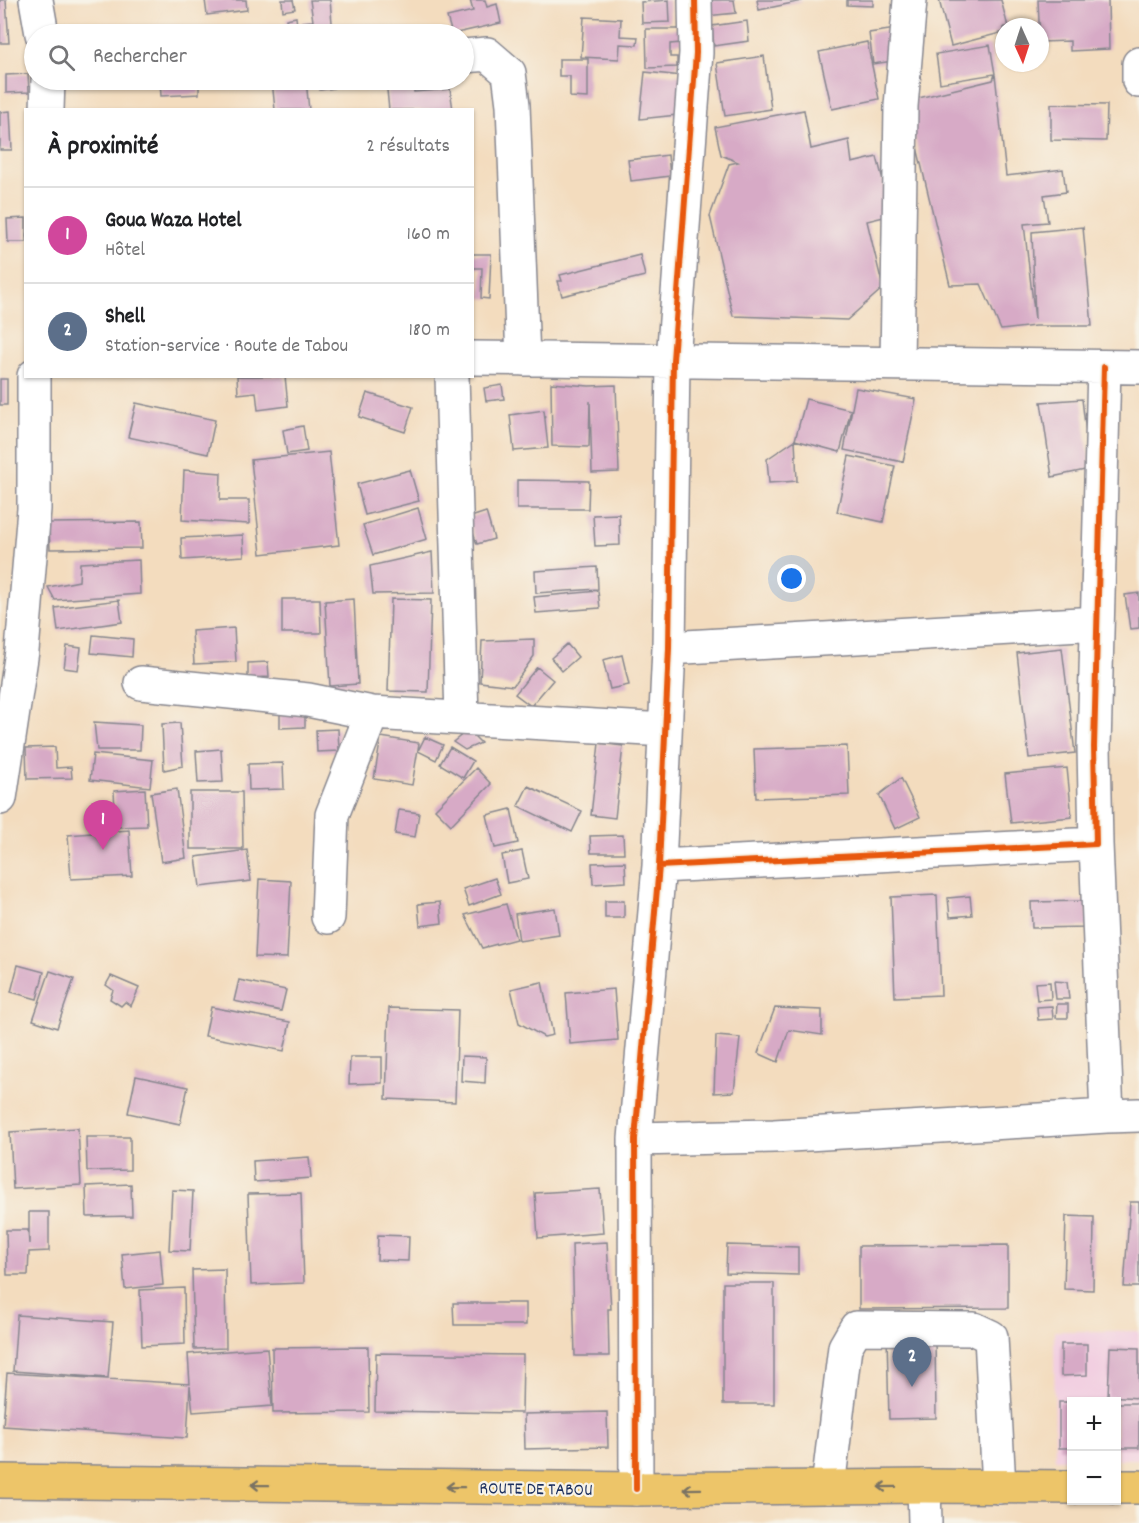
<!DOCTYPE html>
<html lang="fr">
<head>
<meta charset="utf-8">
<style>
	:root { --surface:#fff; --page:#f6f6f6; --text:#202124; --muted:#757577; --line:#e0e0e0; --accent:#d1495b }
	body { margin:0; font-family:Dekko,sans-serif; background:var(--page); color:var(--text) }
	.controls { position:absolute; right:18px; bottom:18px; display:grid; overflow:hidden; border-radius:0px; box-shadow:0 2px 4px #0004 }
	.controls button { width:54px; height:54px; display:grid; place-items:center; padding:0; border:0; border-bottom:2px solid var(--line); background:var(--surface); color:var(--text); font:30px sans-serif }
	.compass { position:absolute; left:995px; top:18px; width:54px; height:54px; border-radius:50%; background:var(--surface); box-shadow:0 2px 4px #0004; rotate:177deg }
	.you { position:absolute; left:792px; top:579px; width:21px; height:21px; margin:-15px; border:4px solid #fff; border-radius:50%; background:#1a73e8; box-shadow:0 0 0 9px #1a73e833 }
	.badge { display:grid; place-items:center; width:39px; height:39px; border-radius:50%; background:var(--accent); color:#fff; font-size:20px; font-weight:700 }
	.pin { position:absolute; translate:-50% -50px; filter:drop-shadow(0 2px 3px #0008) }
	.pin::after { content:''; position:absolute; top:32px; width:21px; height:18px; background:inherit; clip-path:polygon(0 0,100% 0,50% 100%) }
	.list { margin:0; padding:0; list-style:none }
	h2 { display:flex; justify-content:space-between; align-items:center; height:78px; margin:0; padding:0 24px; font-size:26px }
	h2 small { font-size:20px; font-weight:400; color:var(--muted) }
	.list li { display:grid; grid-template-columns:39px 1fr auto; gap:18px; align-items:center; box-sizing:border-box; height:96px; padding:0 24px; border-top:2px solid var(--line) }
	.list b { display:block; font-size:22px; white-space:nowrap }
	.list p { margin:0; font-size:20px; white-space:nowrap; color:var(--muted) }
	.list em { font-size:20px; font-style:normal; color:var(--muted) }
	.icon { flex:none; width:33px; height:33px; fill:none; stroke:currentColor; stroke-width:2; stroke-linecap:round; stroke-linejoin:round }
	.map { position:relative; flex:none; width:1139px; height:1523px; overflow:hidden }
	.search { position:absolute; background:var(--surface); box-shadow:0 2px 4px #0004; left:24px; top:24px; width:450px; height:66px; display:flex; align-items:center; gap:15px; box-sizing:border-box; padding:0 21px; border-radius:33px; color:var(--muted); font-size:22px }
	.panel { position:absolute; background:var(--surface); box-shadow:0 2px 4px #0004; left:24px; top:108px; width:450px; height:270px; border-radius:0px }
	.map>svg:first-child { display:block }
	.built { fill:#f2cfe1 }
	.building { fill:#d7aac6 }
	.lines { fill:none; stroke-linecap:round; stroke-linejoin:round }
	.minor-casing { stroke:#87868e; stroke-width:36 }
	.major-casing { stroke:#87868e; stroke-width:36 }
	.minor { stroke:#fff; stroke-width:33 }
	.major { stroke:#edc569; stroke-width:33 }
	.cycleway-casing { stroke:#f7f3e8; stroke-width:10 }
	.cycleway { stroke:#e8590c; stroke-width:6 }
	.oneway { stroke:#797263 }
	.labels { text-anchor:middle; stroke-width:4.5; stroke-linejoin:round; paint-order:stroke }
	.street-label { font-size:18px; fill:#1b2f5e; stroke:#f7f3e8 }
</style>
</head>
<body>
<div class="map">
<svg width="1139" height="1523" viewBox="0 0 1139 1523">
	<rect width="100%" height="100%" fill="#f7f3e8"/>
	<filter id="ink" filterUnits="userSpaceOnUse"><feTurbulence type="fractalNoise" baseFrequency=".0167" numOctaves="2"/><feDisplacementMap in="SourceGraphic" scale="12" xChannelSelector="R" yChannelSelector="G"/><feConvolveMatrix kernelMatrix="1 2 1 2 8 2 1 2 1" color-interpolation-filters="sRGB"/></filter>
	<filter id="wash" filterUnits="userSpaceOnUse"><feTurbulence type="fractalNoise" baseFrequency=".008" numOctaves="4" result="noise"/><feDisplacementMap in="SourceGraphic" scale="24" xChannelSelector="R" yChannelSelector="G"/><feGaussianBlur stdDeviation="1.35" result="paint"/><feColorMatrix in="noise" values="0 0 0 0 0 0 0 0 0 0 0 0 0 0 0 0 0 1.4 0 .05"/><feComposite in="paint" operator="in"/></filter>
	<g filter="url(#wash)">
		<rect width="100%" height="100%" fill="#f3dcbe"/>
		<path class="built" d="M1054,1331H1139V1459H1117L1116,1402H1072L1071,1459H1055Z"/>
		<g id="blocks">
			<path class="building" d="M0,0H6L9,43H0Z
				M205,0H246L247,10L207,15Z
				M282,0H293L295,9L283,11Z
				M310,0H330L333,34H303L302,22L313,21Z
				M470,0H485L487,7L497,4L501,23L452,34L447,17L473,11Z
				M669,0L670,22L642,23L641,2Z
				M704,0H734L736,13L706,16Z
				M757,0H802V1L759,10Z
				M847,0H873V6L847,5Z
				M939,0H1001L1008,27H1004V32L951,46Z
				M1038,0H1108L1109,49L1070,51V41L1040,42Z
				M296,17L298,34H288L286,19Z
				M584,17L621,19L620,36L638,37L637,45L620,44L619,59L581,57Z
				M747,21L749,41L714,46L712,26Z
				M646,29H681V43L670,44V57H677V67L647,68Z
				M896,29L900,60L873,64L869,33Z
				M384,31V34H355V33Z
				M867,42L879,99L832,109L819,52Z
				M990,45L995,74L940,83L936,54Z
				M764,56L771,109L725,116L717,63Z
				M559,59H588V98L570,97V76H559Z
				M645,72L682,76L677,115L640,119Z
				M28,74L29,92L6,93V75Z
				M995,74L1006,176L1063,169L1066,192L1044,195L1048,222L1024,224L1035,320L1032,232L1083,227L1092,326H1035L1001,330L981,284L950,285L906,101L993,80Z
				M199,80V94L161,96L160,81Z
				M272,80H306L309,110H275Z
				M319,80H333L334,88L320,90Z
				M386,80H413L414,92L450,89L453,110H389Z
				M1051,104L1107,105L1106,141L1051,140Z
				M804,110L811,149L849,140L852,163L877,157L892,215L867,221L883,288L847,320L733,316L710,216L729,164L738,162L721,155L715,127Z
				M10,111L12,150H0V112Z
				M668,155L670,176L631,181L628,160Z
				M26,218V242H8L7,219Z
				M472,254H491L489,299L481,298L482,268H472Z
				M640,255L645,276L562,296L558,281H562L560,275Z
				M237,376H285L288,406L258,410L256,392L238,394Z
				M0,379H7V405H0Z
				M551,383L589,386L616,385L619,472L592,473L590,401L589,447L552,446Z
				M502,385L504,399L486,401L484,388Z
				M856,388L916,399L903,462L844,450Z
				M367,393L413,407L405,432L359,417Z
				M806,399L851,410L840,452L795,440L797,481L769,483L767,459L795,440Z
				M1082,399L1090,469L1052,477L1041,402Z
				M136,403L215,420L208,454L128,437Z
				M544,410L548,448L514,451L510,415Z
				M303,426L307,451L287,454L283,430Z
				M329,452L339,545L261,554L251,460Z
				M849,456L895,466L883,522L837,512Z
				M184,470L221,473L220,500H249V524L182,520Z
				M410,470L419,501L365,515L357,484Z
				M517,480L589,481L588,509H517Z
				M418,508L427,539L373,555L363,525Z
				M486,512L494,539L477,544L468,518Z
				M619,514L620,545L595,546L593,515Z
				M141,522L142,548L50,549L49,523Z
				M243,535L244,556L182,560L181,538Z
				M432,552L434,593L373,594L370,566Z
				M139,560L140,594L55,600L48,587L79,581L80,563Z
				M597,567L598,589L536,593L535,571Z
				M598,591L600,608L536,613L534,597Z
				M1139,593V628L1130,629L1125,595Z
				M282,599H320L321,633H282Z
				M354,599L358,684L330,686L325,601Z
				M391,599L431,600L428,692L388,691Z
				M119,600L122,622L58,631L55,608Z
				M234,628L236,662L194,664L192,631Z
				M93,635L133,639L132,657L91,653Z
				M534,639V656L513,686L480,682L482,641Z
				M567,644L578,657L562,671L551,658Z
				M67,646L81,648L78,670L64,668Z
				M1062,648L1075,753L1029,758L1017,653Z
				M622,655L629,685L610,689L603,660Z
				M268,662L269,677L248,678V663Z
				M537,667L553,680L531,706L515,694Z
				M280,714H305V727L280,728Z
				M94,722L141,725L140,750H97Z
				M180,723L183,766L164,770L162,724Z
				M338,729L339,751L317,752L316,730Z
				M468,730L481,743L465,750L453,742Z
				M381,737L419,743L412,785L374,779Z
				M425,737L443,745L436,760L418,751Z
				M599,743L623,746L615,818L591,815Z
				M847,746L849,795L756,798L754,749Z
				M55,747L56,768L71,767L72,778L27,779L26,748Z
				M450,747L473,761L463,778L440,764Z
				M221,749L223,782L198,783L196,751Z
				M93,754L153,760L150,787L90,780Z
				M283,763L284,789L249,790L248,764Z
				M476,768L491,784L451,825L435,809Z
				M1067,768L1072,817L1011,823L1005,774Z
				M901,778L920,817L895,829L879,795Z
				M528,786L582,811L572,832L518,806Z
				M145,789L147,826L116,827L114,791Z
				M177,789L186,858L161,862L151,793Z
				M190,792H242L243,849H190Z
				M511,809L518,843L495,848L487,815Z
				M399,810L419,813L415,837L395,834Z
				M129,830L132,876L71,879L68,835Z
				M623,835L624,853H591L590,836Z
				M247,850L251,881L200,887L196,857Z
				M522,851L528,879L507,883L502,855Z
				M625,862L626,882L593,884L592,863Z
				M495,878L501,894L469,906L463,889Z
				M259,879L291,881L287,958L255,957Z
				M937,895L941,995L895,997L891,897Z
				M970,896L972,915L950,917L948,898Z
				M605,901H624V918H605Z
				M1087,901L1088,927L1032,928L1031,902Z
				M440,902L442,923L420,926L418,904Z
				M506,904L516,939L482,948L465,915Z
				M555,908L559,935L519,941L515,914Z
				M18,965L44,972L37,999L11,992Z
				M50,971L74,979L57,1028L33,1020Z
				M111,976L139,988L131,1006L125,1002L121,1006L110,999L113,990L106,985Z
				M239,980L286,990L281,1011L234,1001Z
				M1054,981L1067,982L1069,999H1056Z
				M542,982L553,1035L544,1037L519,1023L511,989Z
				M1050,982L1051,999L1037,1000L1035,983Z
				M614,989L618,1040L570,1044L566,993Z
				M1057,1004H1068V1018H1056Z
				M1052,1006L1053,1019L1038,1020L1037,1007Z
				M211,1007L290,1022L284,1051L205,1036Z
				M389,1008L458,1010L455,1102L386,1099Z
				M775,1008L822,1010V1035L789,1030L778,1062L758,1053Z
				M716,1036L740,1038L734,1092L714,1093Z
				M462,1056L486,1057L485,1083L461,1081Z
				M350,1057H382V1083L349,1084Z
				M136,1076L188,1087L180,1124L128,1113Z
				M78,1128L81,1185L13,1189L10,1132Z
				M86,1137H130V1170L87,1171Z
				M309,1157L311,1178L254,1182L253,1161Z
				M131,1184L132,1216L87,1217L86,1186Z
				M600,1189L603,1233L538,1238L535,1193Z
				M172,1190L193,1191L190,1251L169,1250Z
				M301,1193L304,1283L251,1285L248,1194Z
				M1130,1202H1139V1287H1124Z
				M29,1212H49V1251L29,1252L28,1275H7L6,1230H28L29,1244Z
				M1066,1216L1094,1217L1093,1290L1064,1289Z
				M378,1235L409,1236L408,1261L377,1260Z
				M607,1242L611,1309H608L609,1356H575L572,1244Z
				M727,1245L798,1247V1275L726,1273Z
				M1008,1245V1308L859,1309V1246Z
				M160,1250L163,1285L125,1289L122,1254Z
				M225,1269L226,1348L194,1349L192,1270Z
				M723,1283H774V1404H723Z
				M184,1288L185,1344L142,1346L140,1290Z
				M453,1303H526V1325H454Z
				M17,1315L113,1322L108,1378L13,1371Z
				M935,1336L936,1418L889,1419L887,1337Z
				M1061,1344H1087V1375L1061,1376Z
				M368,1347L369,1412L273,1413L272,1348Z
				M1110,1347L1139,1348V1398L1108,1396Z
				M267,1348L272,1406L193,1412L190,1386L187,1438L3,1426L7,1373L190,1384L188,1354Z
				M376,1353L523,1355L522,1413L375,1411Z
				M1059,1402H1071V1448H1059Z
				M1116,1403H1139V1448H1116Z
				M607,1412L608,1447L525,1449L524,1414Z"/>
		</g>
	</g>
	<g filter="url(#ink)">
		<use href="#blocks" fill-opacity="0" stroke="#87868e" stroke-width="1.5"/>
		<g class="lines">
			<g class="minor-casing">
				<path id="minor" d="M36,0L42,34
					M464,56L487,54L509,73L513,105L523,359
					M1139,64V81
					M47,110L48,80
					M472,358L1139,367
					M897,363L901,106L910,0
					M452,376L462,717
					M669,648L1097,623
					M141,683L308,700L372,713L665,730
					M0,798L22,651L34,509V376
					M1096,844L1107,1116
					M659,866L1096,844L1094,747L1104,367
					M328,917L332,815L372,713
					M635,1139L774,1136L1107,1116L1139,1115
					M924,1486L925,1523
					M828,1487L845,1347L856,1328L974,1329L991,1337L999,1487
					M636,1489L635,1139L659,866L669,648L673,360L696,53L695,0"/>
			</g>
			<g class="major-casing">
				<path id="major" d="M0,1481L636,1489L924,1486L1072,1487
					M1116,1487H1139"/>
			</g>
			<use href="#minor" class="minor"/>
			<use href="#major" class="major"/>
			<g class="cycleway-casing">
				<path id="cycleway" d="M659,866L1096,844L1094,747L1104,367
					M636,1489L635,1139L659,866L669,648L673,360L696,53L695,0"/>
			</g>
			<use href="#cycleway" class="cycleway"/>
		</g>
		<defs><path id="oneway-shaft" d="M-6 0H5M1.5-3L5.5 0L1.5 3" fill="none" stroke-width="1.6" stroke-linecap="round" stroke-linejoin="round" transform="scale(1.5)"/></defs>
		<g class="oneway">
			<use href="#oneway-shaft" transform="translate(260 1485) rotate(-179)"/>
			<use href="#oneway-shaft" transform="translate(455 1487) rotate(-179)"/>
			<use href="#oneway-shaft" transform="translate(887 1487) rotate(179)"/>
			<use href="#oneway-shaft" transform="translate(692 1489) rotate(179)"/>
		</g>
	</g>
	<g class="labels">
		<g class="street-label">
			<text transform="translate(536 1488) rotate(1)" y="6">ROUTE DE TABOU</text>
		</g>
	</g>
</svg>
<div class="controls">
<button>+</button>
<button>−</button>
</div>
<svg class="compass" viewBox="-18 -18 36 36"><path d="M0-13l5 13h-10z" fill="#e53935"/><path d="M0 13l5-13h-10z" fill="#757577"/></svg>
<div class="you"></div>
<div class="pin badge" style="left:103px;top:850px;background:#d1479c">1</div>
<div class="pin badge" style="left:912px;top:1387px;background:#5c6f8a">2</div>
<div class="search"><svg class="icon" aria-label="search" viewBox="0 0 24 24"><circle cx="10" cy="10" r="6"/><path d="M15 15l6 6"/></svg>Rechercher</div>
<section class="panel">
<h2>À proximité<small>2 résultats</small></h2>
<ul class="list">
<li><span class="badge" style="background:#d1479c">1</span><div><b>Goua Waza Hotel</b><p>Hôtel</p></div><em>160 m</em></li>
<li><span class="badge" style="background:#5c6f8a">2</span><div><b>Shell</b><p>Station-service · Route de Tabou</p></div><em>180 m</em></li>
</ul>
</section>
</div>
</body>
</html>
